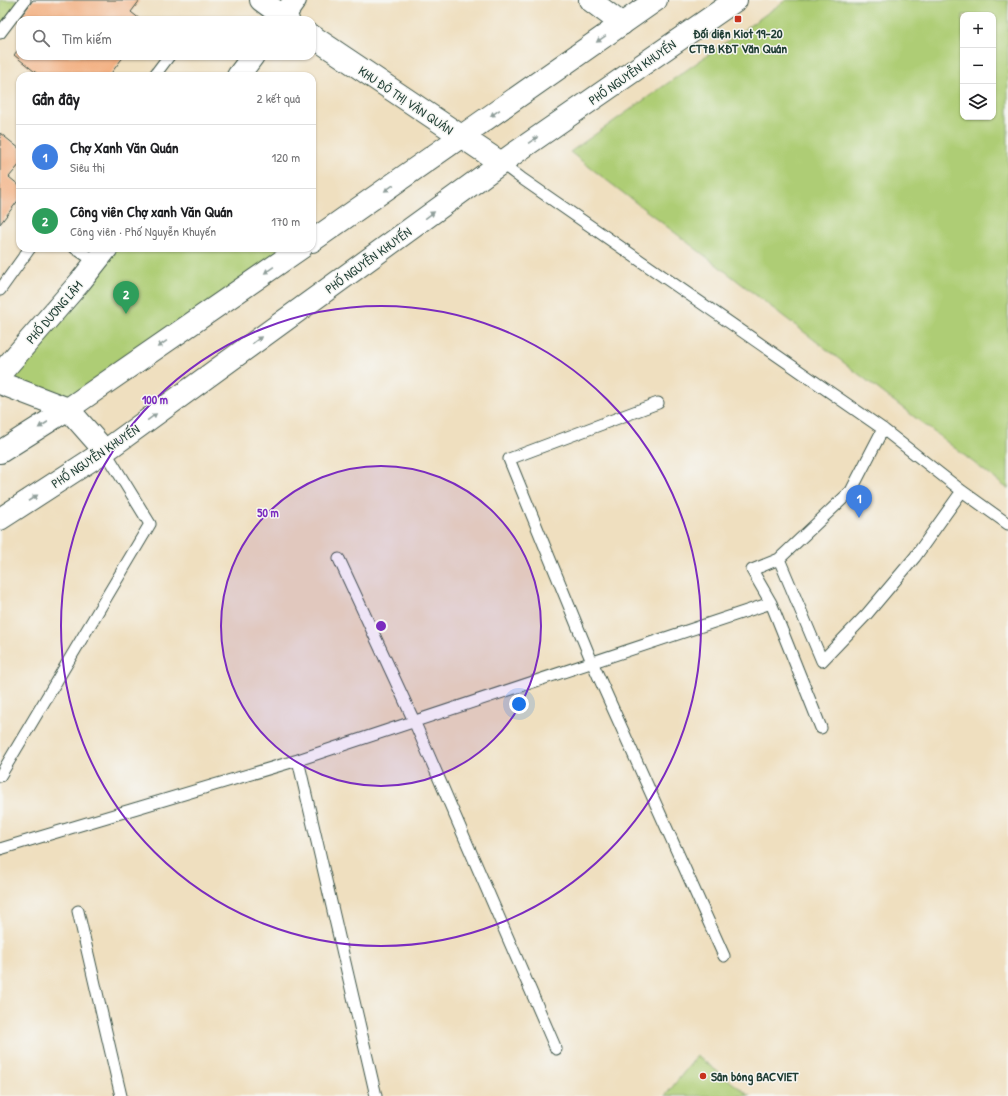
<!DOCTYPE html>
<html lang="vi">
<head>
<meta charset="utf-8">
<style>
	:root { --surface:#fff; --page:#f2f2f2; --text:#202124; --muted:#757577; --line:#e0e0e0; --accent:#0b8043 }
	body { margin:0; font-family:"Patrick Hand",sans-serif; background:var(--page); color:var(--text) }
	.controls { position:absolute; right:12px; top:12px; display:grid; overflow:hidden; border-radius:8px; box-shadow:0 1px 3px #0004 }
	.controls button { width:36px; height:36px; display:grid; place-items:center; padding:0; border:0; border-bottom:1px solid var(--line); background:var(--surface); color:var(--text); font:20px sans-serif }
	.you { position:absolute; left:519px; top:704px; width:14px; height:14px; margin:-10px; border:3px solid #fff; border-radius:50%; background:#1a73e8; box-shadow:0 0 0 6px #1a73e833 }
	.badge { display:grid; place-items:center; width:26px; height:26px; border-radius:50%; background:var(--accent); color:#fff; font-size:13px; font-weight:700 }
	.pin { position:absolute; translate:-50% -33px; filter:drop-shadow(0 1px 2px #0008) }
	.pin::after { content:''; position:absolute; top:21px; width:14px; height:12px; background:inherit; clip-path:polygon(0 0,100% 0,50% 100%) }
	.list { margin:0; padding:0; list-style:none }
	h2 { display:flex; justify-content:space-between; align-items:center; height:52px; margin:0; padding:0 16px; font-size:17px }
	h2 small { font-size:13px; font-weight:400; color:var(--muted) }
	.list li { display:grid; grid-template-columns:26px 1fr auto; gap:12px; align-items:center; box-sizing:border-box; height:64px; padding:0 16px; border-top:1px solid var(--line) }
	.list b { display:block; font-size:15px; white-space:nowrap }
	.list p { margin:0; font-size:13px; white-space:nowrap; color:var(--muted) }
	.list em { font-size:13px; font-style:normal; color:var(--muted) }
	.icon { flex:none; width:22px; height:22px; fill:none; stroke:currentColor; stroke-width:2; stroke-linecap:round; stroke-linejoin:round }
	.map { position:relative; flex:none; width:1008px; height:1096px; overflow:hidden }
	.search { position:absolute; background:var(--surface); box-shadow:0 1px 3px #0004; left:16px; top:16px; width:300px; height:44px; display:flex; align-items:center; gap:10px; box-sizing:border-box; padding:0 14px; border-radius:12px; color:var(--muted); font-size:15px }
	.panel { position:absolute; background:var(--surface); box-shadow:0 1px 3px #0004; left:16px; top:72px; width:300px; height:180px; border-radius:12px }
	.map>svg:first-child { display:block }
	.green { fill:#aecd74; stroke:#668554; fill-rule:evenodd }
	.building { fill:#f3b183 }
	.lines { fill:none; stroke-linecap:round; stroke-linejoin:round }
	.lane-casing { stroke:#3e5549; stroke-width:13 }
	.street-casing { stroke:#3e5549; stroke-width:24 }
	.secondary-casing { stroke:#3e5549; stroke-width:24 }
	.lane { stroke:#fff; stroke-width:11 }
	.street { stroke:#fff; stroke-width:22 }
	.secondary { stroke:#fff; stroke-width:22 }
	.oneway { fill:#8f9e9a }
	.ring { fill:none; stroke:#7b2cbf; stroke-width:2 }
	.poi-dot { fill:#c8321e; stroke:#f6f6f2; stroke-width:1.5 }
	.labels { text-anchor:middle; stroke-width:3; stroke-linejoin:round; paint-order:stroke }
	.poi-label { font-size:13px; font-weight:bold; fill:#1f3d34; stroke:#f6f6f2 }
	.street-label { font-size:13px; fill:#1f3d34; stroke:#f6f6f2 }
	.centre { fill:#7b2cbf; stroke:#f6f6f2; stroke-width:2 }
	.ring-label { font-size:12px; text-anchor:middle; font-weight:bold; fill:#7b2cbf; stroke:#f6f6f2; stroke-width:3; stroke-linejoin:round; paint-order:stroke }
</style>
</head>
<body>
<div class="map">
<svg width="1008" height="1096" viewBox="0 0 1008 1096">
	<rect width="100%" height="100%" fill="#f6f6f2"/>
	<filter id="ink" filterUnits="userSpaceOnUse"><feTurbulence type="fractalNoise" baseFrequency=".025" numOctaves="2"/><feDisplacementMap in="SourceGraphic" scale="8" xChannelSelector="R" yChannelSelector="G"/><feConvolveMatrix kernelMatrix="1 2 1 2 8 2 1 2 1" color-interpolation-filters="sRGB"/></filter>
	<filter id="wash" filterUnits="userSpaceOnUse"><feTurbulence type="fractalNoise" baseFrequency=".012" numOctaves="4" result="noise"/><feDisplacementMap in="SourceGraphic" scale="16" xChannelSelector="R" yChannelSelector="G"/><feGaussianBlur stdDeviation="0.9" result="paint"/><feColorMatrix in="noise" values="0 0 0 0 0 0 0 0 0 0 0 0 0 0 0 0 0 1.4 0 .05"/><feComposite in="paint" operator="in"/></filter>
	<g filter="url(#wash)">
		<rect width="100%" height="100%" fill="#efdfbf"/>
		<path class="green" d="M0,0H23L0,30Z
			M786,0H1008V489L570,152ZM963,15H993V117H963Z
			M106,248H295L67,404L0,379Z
			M697,1056L750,1096H665Z"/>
		<g id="blocks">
			<path class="building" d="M33,0H140L131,12L141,20H26L21,16Z
				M20,47V56H124L109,76H89L87,74L85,76H40L14,55Z
				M0,133L20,149V164L9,177L20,186V198L0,224Z"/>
		</g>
	</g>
	<g filter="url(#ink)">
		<use href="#blocks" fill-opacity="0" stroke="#3e5549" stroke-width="1"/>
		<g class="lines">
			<g class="lane-casing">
				<path id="lane" d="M0,33L25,0
					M154,76L169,56
					M501,163L521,178L883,429L962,491L1008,524
					M75,248L96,262
					M0,290L30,248
					M658,403L509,459L592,662L724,956
					M339,559L414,721L556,1049
					M779,559L822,661L867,614L915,557L962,491
					M771,603L752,570L779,559L851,491L883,429
					M298,760L376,1096
					M0,776L150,524L105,451
					M0,849L298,760L771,603L821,728
					M78,911L121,1096"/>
			</g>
			<g class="street-casing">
				<path id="street" d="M261,0L288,20
					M590,0L622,24
					M281,20L295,0
					M312,36L501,163
					M238,76L253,56
					M0,374L80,282L107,248
					M0,383L68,409L105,451"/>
			</g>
			<g class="secondary-casing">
				<path id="secondary" d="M312,241L656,0
					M0,452L68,409L301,248
					M0,519L105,451L515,153L736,0"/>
			</g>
			<use href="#lane" class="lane"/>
			<use href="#street" class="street"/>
			<use href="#secondary" class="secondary"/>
		</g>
		<defs><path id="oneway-solid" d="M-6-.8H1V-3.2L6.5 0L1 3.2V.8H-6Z"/></defs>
		<g class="oneway">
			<use href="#oneway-solid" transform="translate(601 39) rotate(145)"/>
			<use href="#oneway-solid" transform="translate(495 113) rotate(145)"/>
			<use href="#oneway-solid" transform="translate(533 140) rotate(-35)"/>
			<use href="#oneway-solid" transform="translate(389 188) rotate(145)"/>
			<use href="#oneway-solid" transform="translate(430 215) rotate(-36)"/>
			<use href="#oneway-solid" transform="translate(269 270) rotate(145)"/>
			<use href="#oneway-solid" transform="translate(257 340) rotate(-36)"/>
			<use href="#oneway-solid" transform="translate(162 344) rotate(145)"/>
			<use href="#oneway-solid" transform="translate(152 417) rotate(-36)"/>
			<use href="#oneway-solid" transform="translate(43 425) rotate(147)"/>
			<use href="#oneway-solid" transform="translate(33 498) rotate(-33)"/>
		</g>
	</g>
	<circle cx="381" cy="626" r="160" fill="#7b2cbf" fill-opacity=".12"/>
	<g class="ring">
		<circle cx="381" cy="626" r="160"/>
		<circle cx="381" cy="626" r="320"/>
	</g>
	<g class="poi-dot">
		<rect x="734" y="15" width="8" height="8" rx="2"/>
		<circle cx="703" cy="1076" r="4"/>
	</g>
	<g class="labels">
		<g class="poi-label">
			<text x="738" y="38">Đối diện Kiot 19-20<tspan x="738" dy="15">CT7B KĐT Văn Quán</tspan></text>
			<text x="711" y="1081" text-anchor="start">Sân bóng BACVIET</text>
		</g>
		<g class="street-label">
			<text transform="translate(632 72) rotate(-35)" y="5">PHỐ NGUYỄN KHUYẾN</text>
			<text transform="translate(406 100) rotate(34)" y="5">KHU ĐÔ THỊ VĂN QUÁN</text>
			<text transform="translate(368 260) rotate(-36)" y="5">PHỐ NGUYỄN KHUYẾN</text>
			<text transform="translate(54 312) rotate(-49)" y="5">PHỐ DƯƠNG LÂM</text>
			<text transform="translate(95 456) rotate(-34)" y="5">PHỐ NGUYỄN KHUYẾN</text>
		</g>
	</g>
	<circle cx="381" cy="626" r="6" class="centre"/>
	<g class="ring-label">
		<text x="155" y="404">100 m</text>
		<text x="268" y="517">50 m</text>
	</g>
</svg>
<div class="controls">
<button>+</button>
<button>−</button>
<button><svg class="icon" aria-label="layers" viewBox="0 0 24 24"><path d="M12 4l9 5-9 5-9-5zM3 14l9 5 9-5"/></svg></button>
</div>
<div class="you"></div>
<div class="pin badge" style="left:859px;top:518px;background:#3f7fe0">1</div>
<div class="pin badge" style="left:126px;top:314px;background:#2e9e5b">2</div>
<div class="search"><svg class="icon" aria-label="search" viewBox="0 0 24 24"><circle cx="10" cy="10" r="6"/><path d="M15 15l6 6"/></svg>Tìm kiếm</div>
<section class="panel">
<h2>Gần đây<small>2 kết quả</small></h2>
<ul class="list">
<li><span class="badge" style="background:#3f7fe0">1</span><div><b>Chợ Xanh Văn Quán</b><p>Siêu thị</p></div><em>120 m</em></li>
<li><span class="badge" style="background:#2e9e5b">2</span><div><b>Công viên Chợ xanh Văn Quán</b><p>Công viên · Phố Nguyễn Khuyến</p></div><em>170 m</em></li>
</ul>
</section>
</div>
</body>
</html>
